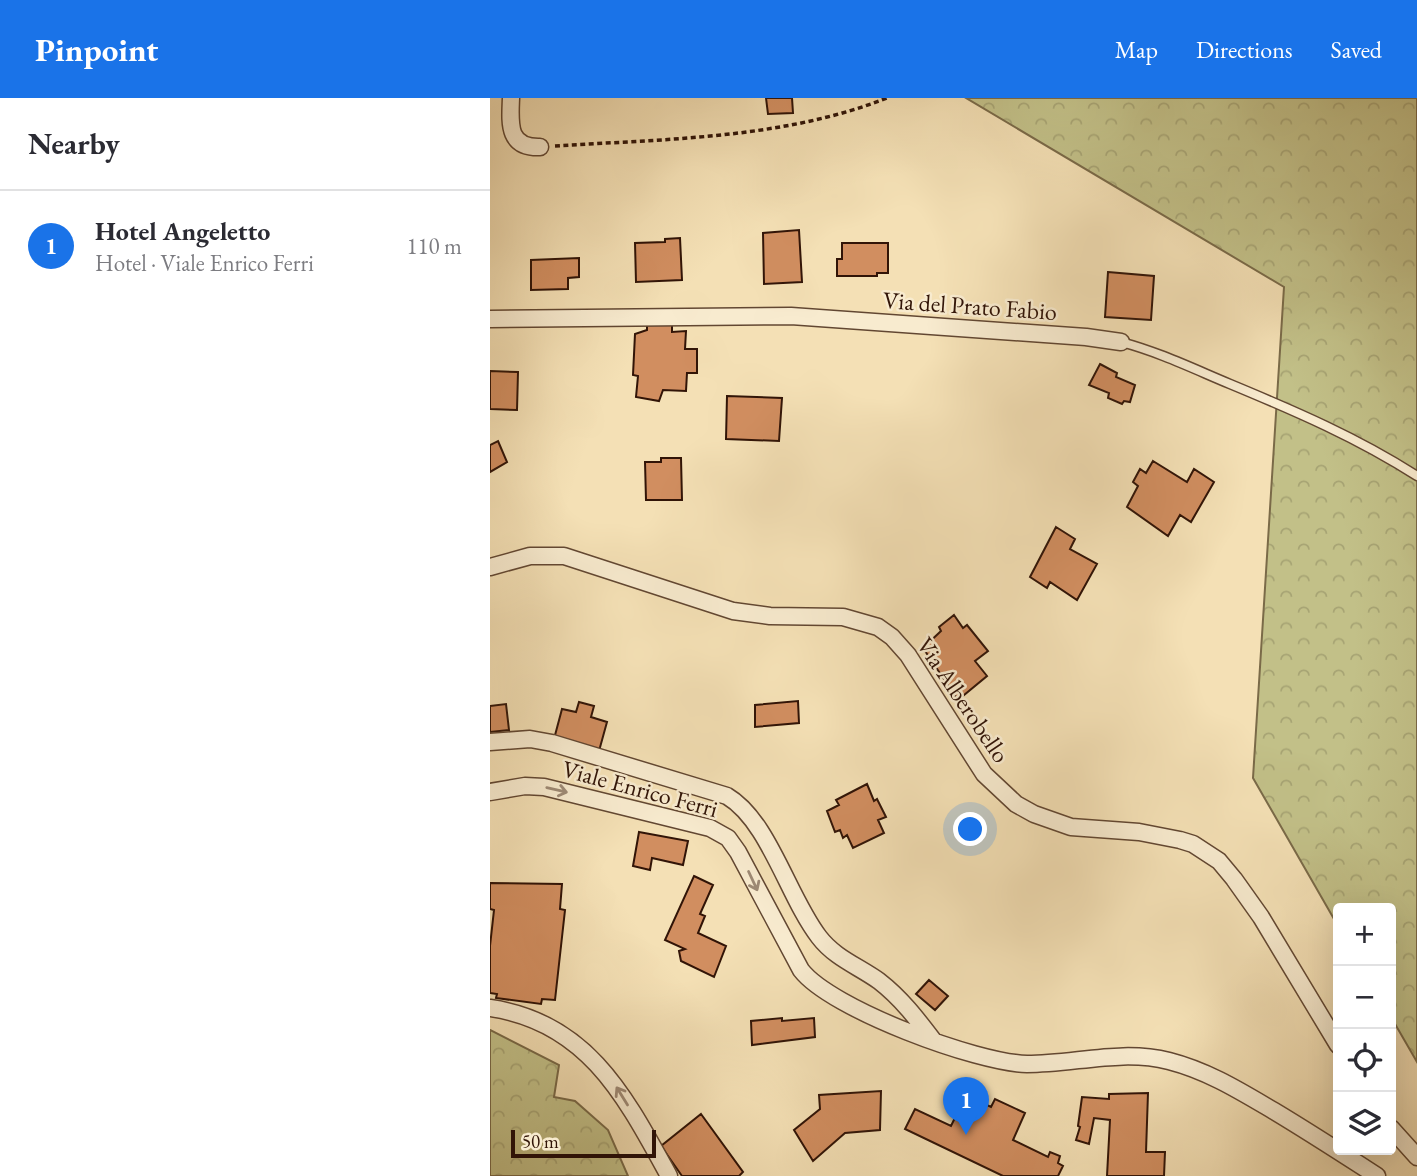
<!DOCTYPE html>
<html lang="en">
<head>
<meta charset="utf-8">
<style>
	:root { --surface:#fff; --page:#f2f2f3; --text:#2b2b33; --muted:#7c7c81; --line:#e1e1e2; --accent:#1a73e8 }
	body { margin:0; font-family:"EB Garamond",serif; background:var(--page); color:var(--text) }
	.controls { position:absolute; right:21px; bottom:21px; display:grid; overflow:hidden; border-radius:7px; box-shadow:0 7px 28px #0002 }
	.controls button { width:63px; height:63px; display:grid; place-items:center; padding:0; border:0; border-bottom:2px solid var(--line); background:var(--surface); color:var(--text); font:35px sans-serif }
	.scale { position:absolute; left:21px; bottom:18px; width:145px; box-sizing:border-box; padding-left:7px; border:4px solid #311407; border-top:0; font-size:19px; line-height:24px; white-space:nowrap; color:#311407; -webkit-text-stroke:5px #f8ebcf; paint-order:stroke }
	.you { position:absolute; left:481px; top:732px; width:24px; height:24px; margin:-18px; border:5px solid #fff; border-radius:50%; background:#1a73e8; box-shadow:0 0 0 10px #1a73e833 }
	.badge { display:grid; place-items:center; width:46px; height:46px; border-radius:50%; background:var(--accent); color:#fff; font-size:23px; font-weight:700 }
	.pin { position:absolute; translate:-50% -58px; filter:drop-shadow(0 2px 4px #0008) }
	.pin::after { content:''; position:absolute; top:37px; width:24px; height:21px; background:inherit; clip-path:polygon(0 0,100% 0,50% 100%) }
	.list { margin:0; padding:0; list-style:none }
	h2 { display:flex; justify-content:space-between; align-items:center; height:91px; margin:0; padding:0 28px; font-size:30px }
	h2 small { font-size:23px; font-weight:400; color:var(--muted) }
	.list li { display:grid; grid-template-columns:46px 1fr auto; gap:21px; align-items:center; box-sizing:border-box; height:112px; padding:0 28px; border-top:2px solid var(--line) }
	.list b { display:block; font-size:26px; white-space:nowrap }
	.list p { margin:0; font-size:23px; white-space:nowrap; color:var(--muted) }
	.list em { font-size:23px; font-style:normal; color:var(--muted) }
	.icon { flex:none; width:38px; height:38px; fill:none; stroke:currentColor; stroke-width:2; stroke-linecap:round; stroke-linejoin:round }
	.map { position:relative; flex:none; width:927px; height:1078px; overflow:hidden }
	header { display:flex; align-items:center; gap:42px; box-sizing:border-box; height:98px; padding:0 35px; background:var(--accent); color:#fff }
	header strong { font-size:33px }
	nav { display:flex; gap:38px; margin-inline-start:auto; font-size:24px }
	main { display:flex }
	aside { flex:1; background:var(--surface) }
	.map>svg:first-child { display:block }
	.forest { fill:url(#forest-crowns); stroke:#7a6a48; stroke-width:2 }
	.building { fill:#d18e60; stroke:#311407; stroke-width:2 }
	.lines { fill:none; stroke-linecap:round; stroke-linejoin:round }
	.lane-casing { stroke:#624732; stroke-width:11 }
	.street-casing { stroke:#624732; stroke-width:19 }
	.path { stroke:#311407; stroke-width:3.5; stroke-dasharray:5 3.5; stroke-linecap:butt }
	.lane { stroke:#f8ebcf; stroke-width:8 }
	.street { stroke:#f8ebcf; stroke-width:16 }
	.oneway { stroke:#9e8a75 }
	.labels { text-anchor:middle; stroke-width:5; stroke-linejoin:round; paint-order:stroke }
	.street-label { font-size:24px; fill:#311407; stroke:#f8ebcf }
</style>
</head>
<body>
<header>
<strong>Pinpoint</strong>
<nav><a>Map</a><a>Directions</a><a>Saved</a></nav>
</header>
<main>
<aside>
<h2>Nearby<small></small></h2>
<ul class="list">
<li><span class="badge">1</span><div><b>Hotel Angeletto</b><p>Hotel · Viale Enrico Ferri</p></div><em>110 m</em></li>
</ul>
</aside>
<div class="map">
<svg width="927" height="1078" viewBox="0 0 927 1078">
	<defs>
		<pattern id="forest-crowns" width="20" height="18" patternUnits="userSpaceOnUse" patternTransform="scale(1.75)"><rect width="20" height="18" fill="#c2c088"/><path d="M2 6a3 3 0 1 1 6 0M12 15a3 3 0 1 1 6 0" fill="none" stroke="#a7a474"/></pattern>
	</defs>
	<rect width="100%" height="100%" fill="#f4e0b5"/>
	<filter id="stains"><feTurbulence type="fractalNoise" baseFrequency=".00286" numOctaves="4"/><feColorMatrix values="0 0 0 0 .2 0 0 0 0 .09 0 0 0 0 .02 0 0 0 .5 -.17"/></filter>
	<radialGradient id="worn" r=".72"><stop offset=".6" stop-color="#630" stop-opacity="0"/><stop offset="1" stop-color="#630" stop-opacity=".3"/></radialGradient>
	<path class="forest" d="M476,0H927V964L901,919V810H848V828L763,680L794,189Z
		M0,932L69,967L64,999L85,1003L118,1032L138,1078H0Z"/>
	<path class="building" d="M276,0H302L303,15L278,16Z
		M309,132L312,184L274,186L273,135Z
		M190,140L192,182L146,184L145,145L175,144V141Z
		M352,145H398V175H387V178H347V161H352Z
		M89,160V179L78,180V191L41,192V162Z
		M618,174L664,178L661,222L615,219Z
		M157,224L182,226V234L196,233L195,251H207V275H197L196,293L173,292L169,303L146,299L148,278L143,277L145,236L157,232Z
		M610,266L627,275L626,279L645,287L640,304L634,303L632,306L618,300L619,295L599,287Z
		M0,273L28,274L27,312L0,311Z
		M237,298L292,300L289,343L236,341Z
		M8,343L17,364L0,374V347Z
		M171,360H191L192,402H156L155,364H171Z
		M663,363L697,384L704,371L724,384L701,424L690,417L678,438L637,409L648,388L643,384L650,371L656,375Z
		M566,429L585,441L580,451L607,466L587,502L560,484L557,490L540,479Z
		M464,517L473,530L477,527L498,553L485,563L497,578L468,602L433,550L451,533L449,529Z
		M308,603L309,625L265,629V607Z
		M89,604L104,608L101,619L117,624L109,653L64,641L72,611L86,614Z
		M16,606L19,632L0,634V608Z
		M377,686L384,703L387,701L396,719L388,722L394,735L363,750L357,737L353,740L350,732L345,734L337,713L349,707L346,702Z
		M149,734L198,743L193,767L162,760L160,772L143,768Z
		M204,778L223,787L210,816L215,818L208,835L236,848L224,879L191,863L189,853L195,851L175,842Z
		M0,785L72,786L70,811L75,812L65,902L52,901L51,906L6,900L7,896L0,895V848L4,812L0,811Z
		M439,882L458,898L445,912L426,896Z
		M292,920V923L324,920L325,939L262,947L261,923Z
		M391,993L390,1032L355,1035L323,1063L304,1032L330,1011L329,997Z
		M658,995L656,1054H675L674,1078H617L620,1022L604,1020L599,1046L586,1042L590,1029L588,1028L592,999L619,1001V996Z
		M476,997L501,1009L505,1001L535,1015L523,1042L558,1059L560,1054L570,1058L568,1065L573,1068L568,1078H513L415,1031L425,1011L461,1028Z
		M211,1016L253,1074L249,1078H192L171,1048Z"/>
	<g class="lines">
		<g class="lane-casing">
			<path id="lane" d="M631,244C669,254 704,271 740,286C805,313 868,340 927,378"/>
		</g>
		<g class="street-casing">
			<path id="street" d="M21,0C20,25 17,50 50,49
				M0,221L301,218L596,239L631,244
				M0,469L40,458H74L243,513L280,518L353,519L388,529L402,539L418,557L494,676L526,706L544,716L581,729L649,734L690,742L703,746L729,763L744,781L771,819L848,947
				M0,644L40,641L62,645L237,698C279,723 298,799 329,839C345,860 368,868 389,883C411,900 427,921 443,942
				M0,694L35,688L54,689L220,730L238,740L248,754L311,872C341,911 487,965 537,966C585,966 631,951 679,963C718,973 750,993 784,1013C819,1034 853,1056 887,1078
				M0,910C98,924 136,1000 179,1078
				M901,1030L927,1059"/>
		</g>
		<path class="path" d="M65,48C175,41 293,41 397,0"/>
		<use href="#lane" class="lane"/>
		<use href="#street" class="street"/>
	</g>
	<defs><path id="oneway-shaft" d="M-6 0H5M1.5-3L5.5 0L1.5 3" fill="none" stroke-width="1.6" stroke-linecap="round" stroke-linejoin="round" transform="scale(1.75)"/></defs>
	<g class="oneway">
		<use href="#oneway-shaft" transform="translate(67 692) rotate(13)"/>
		<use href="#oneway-shaft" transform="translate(263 783) rotate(65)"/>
		<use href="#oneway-shaft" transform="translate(132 998) rotate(-122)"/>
	</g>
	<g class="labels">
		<g class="street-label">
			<text transform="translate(480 208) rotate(4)" y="8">Via del Prato Fabio</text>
			<text transform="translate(473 602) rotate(56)" y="8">Via Alberobello</text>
			<text transform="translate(150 691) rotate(15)" y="8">Viale Enrico Ferri</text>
		</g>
	</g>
	<rect width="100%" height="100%" filter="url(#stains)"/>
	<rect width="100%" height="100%" fill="url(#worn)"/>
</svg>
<div class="controls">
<button>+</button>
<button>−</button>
<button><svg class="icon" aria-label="locate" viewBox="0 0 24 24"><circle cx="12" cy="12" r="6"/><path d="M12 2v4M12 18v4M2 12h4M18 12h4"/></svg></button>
<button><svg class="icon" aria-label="layers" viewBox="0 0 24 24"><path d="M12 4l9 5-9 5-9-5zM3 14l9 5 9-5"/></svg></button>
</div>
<div class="scale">50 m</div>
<div class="you"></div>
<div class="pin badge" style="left:476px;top:1037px">1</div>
</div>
</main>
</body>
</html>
